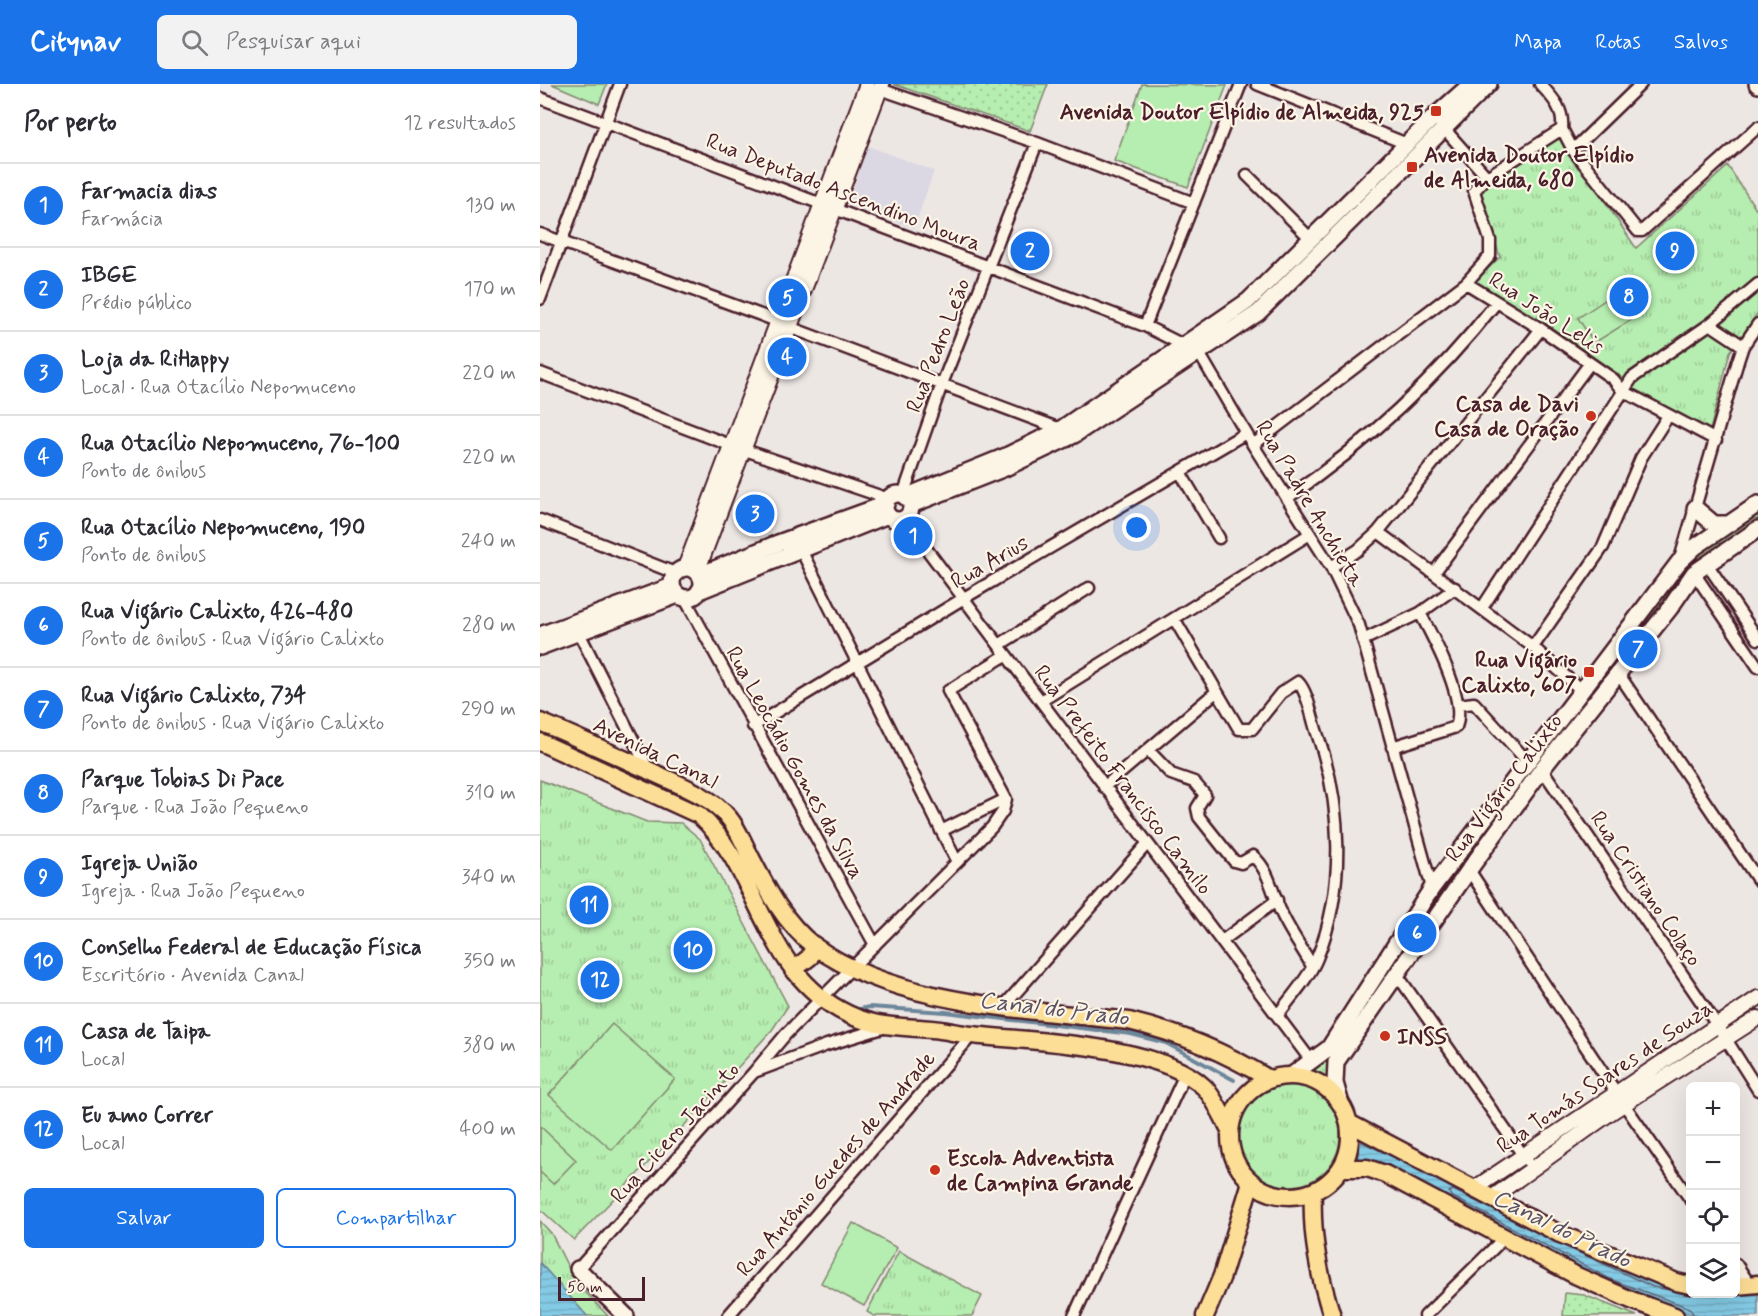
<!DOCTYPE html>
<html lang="pt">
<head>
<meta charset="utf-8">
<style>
	:root { --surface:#fff; --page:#f2f2f3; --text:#2b2b33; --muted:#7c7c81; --line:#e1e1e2; --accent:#1a73e8 }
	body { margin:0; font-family:Mynerve,sans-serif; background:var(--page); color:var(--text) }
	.controls { position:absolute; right:18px; bottom:18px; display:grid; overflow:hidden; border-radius:9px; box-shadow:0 6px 24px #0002 }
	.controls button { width:54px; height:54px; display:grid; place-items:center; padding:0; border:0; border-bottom:2px solid var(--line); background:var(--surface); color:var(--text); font:30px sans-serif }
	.scale { position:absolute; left:18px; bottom:15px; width:87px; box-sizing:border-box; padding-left:6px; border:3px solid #4a1f2b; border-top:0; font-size:16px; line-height:21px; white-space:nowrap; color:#4a1f2b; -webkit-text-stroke:4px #fcf5e5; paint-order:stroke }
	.you { position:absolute; left:597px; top:444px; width:21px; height:21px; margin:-15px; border:4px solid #fff; border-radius:50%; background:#1a73e8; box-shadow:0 0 0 9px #1a73e833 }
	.badge { display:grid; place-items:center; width:39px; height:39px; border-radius:50%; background:var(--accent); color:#fff; font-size:20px; font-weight:700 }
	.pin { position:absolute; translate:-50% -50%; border:3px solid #fff; box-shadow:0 2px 6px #0006 }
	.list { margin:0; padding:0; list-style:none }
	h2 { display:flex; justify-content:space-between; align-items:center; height:78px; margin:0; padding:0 24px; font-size:26px }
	h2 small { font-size:20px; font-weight:400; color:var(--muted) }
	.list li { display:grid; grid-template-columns:39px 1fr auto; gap:18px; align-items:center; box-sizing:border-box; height:84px; padding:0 24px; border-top:2px solid var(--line) }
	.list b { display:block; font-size:22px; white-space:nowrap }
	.list p { margin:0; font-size:20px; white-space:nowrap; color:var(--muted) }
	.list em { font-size:20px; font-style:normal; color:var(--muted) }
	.actions { display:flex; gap:12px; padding:18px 24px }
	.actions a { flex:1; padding:14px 0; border:2px solid var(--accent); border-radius:9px; text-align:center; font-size:21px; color:var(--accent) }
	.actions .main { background:var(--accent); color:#fff }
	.icon { flex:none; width:33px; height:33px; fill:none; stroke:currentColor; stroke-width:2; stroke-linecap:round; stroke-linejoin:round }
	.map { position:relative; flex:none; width:1218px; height:1232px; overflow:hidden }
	header { display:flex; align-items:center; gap:36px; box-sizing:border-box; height:84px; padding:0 30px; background:var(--accent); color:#fff }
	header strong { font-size:28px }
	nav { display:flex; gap:33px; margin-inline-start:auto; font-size:21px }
	.search { width:420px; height:54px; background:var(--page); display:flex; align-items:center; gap:15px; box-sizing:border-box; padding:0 21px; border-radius:9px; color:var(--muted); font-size:22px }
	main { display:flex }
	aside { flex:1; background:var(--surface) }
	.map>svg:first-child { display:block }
	.built { fill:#dbd7e3 }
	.grass { fill:url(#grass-dots); stroke:#80866e; stroke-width:1.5 }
	.park { fill:url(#park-tufts); stroke:#80866e; stroke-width:1.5 }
	.garden { fill:#b6edb0; stroke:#80866e; stroke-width:1.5 }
	.water { fill:url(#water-rules); stroke:#6c869a; stroke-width:1.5 }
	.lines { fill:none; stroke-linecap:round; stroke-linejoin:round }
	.shore { stroke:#616375; stroke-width:1.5 }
	.stream { stroke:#6c869a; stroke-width:4 }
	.minor-casing { stroke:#4a1f2b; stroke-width:15 }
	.tertiary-casing { stroke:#4a1f2b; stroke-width:18 }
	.secondary-casing { stroke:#4a1f2b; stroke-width:20 }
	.primary-casing { stroke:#4a1f2b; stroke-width:21 }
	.minor { stroke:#fcf5e5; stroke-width:10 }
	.tertiary { stroke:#fcf5e5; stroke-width:14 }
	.secondary { stroke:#fcf5e5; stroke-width:15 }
	.primary { stroke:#fdde96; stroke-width:16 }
	.poi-dot { fill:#c8321e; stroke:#fcf5e5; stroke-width:2 }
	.labels { text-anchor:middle; stroke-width:4.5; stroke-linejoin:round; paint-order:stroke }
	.poi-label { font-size:22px; font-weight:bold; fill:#4a1f2b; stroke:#fcf5e5; text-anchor:end }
	.street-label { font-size:22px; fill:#4a1f2b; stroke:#fcf5e5 }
	.water-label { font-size:24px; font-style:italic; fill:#5b5262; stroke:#fcf5e5 }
</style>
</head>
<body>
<header>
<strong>Citynav</strong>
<div class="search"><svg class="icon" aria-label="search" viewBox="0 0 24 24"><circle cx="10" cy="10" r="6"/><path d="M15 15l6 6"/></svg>Pesquisar aqui</div>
<nav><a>Mapa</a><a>Rotas</a><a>Salvos</a></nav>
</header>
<main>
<aside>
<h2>Por perto<small>12 resultados</small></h2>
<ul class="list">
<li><span class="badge">1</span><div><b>Farmacia dias</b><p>Farmácia</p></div><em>130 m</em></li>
<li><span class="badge">2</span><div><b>IBGE</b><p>Prédio público</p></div><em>170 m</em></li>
<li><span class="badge">3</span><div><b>Loja da RiHappy</b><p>Local · Rua Otacílio Nepomuceno</p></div><em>220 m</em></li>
<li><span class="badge">4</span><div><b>Rua Otacílio Nepomuceno, 76-100</b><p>Ponto de ônibus</p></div><em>220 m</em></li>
<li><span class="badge">5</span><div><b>Rua Otacílio Nepomuceno, 190</b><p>Ponto de ônibus</p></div><em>240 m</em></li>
<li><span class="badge">6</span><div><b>Rua Vigário Calixto, 426-480</b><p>Ponto de ônibus · Rua Vigário Calixto</p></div><em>280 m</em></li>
<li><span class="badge">7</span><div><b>Rua Vigário Calixto, 734</b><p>Ponto de ônibus · Rua Vigário Calixto</p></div><em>290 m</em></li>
<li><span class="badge">8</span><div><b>Parque Tobias Di Pace</b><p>Parque · Rua João Pequeno</p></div><em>310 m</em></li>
<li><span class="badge">9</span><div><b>Igreja União</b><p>Igreja · Rua João Pequeno</p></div><em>340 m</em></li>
<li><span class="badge">10</span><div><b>Conselho Federal de Educação Física</b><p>Escritório · Avenida Canal</p></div><em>350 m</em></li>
<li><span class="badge">11</span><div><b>Casa de Taipa</b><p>Local</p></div><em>380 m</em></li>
<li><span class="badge">12</span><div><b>Eu amo Correr</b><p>Local</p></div><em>400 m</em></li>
</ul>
<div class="actions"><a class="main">Salvar</a><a>Compartilhar</a></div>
</aside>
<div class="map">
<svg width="1218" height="1232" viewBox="0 0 1218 1232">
	<defs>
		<pattern id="grass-dots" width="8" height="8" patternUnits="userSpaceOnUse" patternTransform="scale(1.5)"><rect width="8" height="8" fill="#b6edb0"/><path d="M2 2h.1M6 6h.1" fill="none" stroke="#9ecb98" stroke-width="1.8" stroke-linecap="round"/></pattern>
		<pattern id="park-tufts" width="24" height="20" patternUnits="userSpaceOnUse" patternTransform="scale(1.5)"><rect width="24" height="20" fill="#b6edb0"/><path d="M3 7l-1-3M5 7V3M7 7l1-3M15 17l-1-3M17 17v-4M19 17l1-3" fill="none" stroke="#9ecb98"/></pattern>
		<pattern id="water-rules" width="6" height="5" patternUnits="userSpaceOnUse" patternTransform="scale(1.5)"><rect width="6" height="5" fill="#83cae4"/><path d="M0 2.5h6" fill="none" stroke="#73adc4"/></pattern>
	</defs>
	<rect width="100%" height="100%" fill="#ede7e4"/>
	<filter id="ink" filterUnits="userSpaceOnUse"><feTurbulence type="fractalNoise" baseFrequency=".0167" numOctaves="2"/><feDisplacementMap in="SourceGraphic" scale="12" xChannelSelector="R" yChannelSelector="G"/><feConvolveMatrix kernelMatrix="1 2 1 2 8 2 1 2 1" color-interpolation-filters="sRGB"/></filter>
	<g filter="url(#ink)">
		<path class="built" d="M328,62L394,87L374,144L308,120Z"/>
		<path class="grass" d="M353,0H508L490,47Z
			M1218,424V441L1151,489L794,977L796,1010L778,996L758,990L773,980L894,806L1141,480Z
			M1025,1209L1044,1211L1097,1232H1023Z"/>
		<path class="park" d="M1020,50L1096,164L1188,82L1218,128V229L1190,268L1170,346L1088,306L1076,289L1006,240L934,198L960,173L940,108L949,95Z
			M0,696L107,738L141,739L160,755L248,922L232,946L158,1027L34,1156L0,1125Z
			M698 1051a51 51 0 1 1 102 0a51 51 0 1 1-102 0Z
			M0,1137L11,1149L35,1197L68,1232H47L0,1179Z
			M359,1167L442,1212L432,1232H334L327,1228Z"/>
		<path class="garden" d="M12,0H67L59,20Z
			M602,0L687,1L648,103L574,77Z
			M1074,210L1091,236L1054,259L1038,234Z
			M72,940L135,995L72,1066L9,1011Z
			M0,1042L36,1076L13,1100L0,1088Z
			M313,1139L357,1164L324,1222L281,1199Z"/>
		<path class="water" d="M821,1058L1150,1206V1210L1186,1212L1218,1209V1232H1167L1141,1228L1069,1201L816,1079Z
			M0,1179L47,1232H0Z"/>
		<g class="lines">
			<path class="shore" d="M948,1123L913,1106L909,1108L911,1112L1072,1196L1150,1224L1154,1232
				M1034,1166L1113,1203L1152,1210"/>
			<path class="stream" d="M320,925L329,923L405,928L591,950L626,959L694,996"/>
			<g class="minor-casing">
				<path id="minor" d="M717,0L867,60
					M1000,0C1013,14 1024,25 1022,45
					M340,5L497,59L654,119
					M0,14L605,242L659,269L713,361L791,483L819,541L892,804
					M1033,66L1101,0
					M707,91L772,156
					M947,93L1022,45L1033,66L1098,147H1102L1218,43
					M0,150L237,237
					M926,199L1001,245L1073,295L1083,307L1176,356
					M0,215L80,0
					M1170,240L1203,262
					M605,242L701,0
					M249,243L523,346
					M0,289L190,361
					M713,361L926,199L950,172V156L934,107L947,93L900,40
					M202,365L349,415
					M640,388L679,454
					M363,411L402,300L497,59
					M747,414C826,360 897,294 956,219
					M364,435L772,978
					M0,436L135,489
					M838,448L993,563L1042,607
					M260,464L416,776
					M1140,475L1198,277L1203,262L1218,240
					M1167,480L1218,555
					M791,483L818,466L838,448L1001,245
					M894,489L1050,279
					M1154,489L1218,583
					M144,513L335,861
					M942,524L1092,294L1170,240L1218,200
					M635,536L699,645H712L741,609L758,598C768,608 772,635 777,649C802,720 806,803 777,874C769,894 750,914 738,931
					M39,549L108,685
					M823,556L880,529
					M459,561L549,504
					M993,563L1063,463L1101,374L1128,332
					M1078,589L1218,796
					M501,617L770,450
					M918,621L934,619L988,678
					M213,642L424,514L706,349
					M852,663L916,643C927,616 894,555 880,529L915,504
					M608,666L631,690L654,698L665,711L657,724L659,733L694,777L701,779L713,772C729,786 732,807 740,826C748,845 762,864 772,882
					M1002,685L1177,941L1218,1006
					M564,703L676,608
					M401,747L466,715
					M929,786L1077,1010L1150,1115
					M682,857L737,816
					M856,889L987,1077
					M464,922L607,760
					M214,988L246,950L452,743L463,727L466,715L408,607L466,571
					M1196,1180L1210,1201
					M38,1185L214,988L287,961L346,943
					M188,1232L432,951
					M534,1232L645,990
					M885,1232L964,1154"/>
			</g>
			<g class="tertiary-casing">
				<path id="tertiary" d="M145,484L327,0
					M157,488L342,0
					M935,1104L1218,914
					M953,1113L1073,1027L1218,934"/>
			</g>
			<g class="secondary-casing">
				<path id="secondary" d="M1217,0L1218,1
					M345 423a13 13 0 1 1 26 0a13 13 0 1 1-26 0Z
					M365,413L466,372L521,345L708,217L894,33L931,0
					M371,421L465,384L534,351L718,229L949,0
					M1155,424L1174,440H1188
					M132 499a15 15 0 1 1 30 0a15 15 0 1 1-30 0Z
					M160,491L238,459L346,420
					M159,507L348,431
					M0,551L132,502
					M0,563L138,511
					M752,991L789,964L892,804L1139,478L1155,463L1218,420
					M801,1020L795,999L796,978L929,786L1002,685L1130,524L1154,489L1218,445
					M38,1185L86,1232"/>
			</g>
			<g class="primary-casing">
				<path id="primary" d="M0,638C37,653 72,670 108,686C136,700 169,710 189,734C198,745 203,758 209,770C226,803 244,839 274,862C357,922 490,925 589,937C639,949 685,968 729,995
					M0,658L159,731C220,786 220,881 300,926C332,944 357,942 392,945C406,946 419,950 432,951C493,958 619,960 664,1003C675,1015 682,1031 690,1046
					M253,886L270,873L274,861
					M690 1052a60 60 0 1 1 120 0a60 60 0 1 1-120 0Z
					M809,1039L1018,1149L1136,1198L1150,1201
					M802,1084H827L845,1090L1035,1191L1091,1216L1135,1232
					M773,1108C771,1152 779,1191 792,1232
					M1196,1202L1218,1200
					M665,1232L682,1192L711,1098"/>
			</g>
			<use href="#minor" class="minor"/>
			<use href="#tertiary" class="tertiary"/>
			<use href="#secondary" class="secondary"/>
			<use href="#primary" class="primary"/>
		</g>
	</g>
	<g class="poi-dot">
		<rect x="890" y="21" width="12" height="12" rx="3"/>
		<rect x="866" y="77" width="12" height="12" rx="3"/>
		<circle cx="1051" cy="332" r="6"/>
		<rect x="1043" y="582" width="12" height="12" rx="3"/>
		<circle cx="845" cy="952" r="6"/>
		<circle cx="395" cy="1086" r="6"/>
	</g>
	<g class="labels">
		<g class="poi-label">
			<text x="884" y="35">Avenida Doutor Elpídio de Almeida, 925</text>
			<text x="884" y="78" text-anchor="start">Avenida Doutor Elpídio<tspan x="884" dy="25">de Almeida, 680</tspan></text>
			<text x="1039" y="327">Casa de Davi<tspan x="1039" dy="25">Casa de Oração</tspan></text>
			<text x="1037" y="583">Rua Vigário<tspan x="1037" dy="25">Calixto, 607</tspan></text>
			<text x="857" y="960" text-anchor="start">INSS</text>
			<text x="407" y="1081" text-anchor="start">Escola Adventista<tspan x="407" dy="25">de Campina Grande</tspan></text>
		</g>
		<g class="street-label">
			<text transform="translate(304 107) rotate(21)" y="8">Rua Deputado Ascendino Moura</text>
			<text transform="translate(1007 228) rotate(33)" y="8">Rua João Lelis</text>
			<text transform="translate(397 261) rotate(-69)" y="8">Rua Pedro Leão</text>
			<text transform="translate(771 419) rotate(59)" y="8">Rua Padre Anchieta</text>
			<text transform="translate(449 477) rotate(-30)" y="8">Rua Arius</text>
			<text transform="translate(116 668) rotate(26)" y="8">Avenida Canal</text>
			<text transform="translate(256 678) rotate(61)" y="8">Rua Leocádio Gomes da Silva</text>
			<text transform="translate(584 695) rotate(53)" y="8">Rua Prefeito Francisco Camilo</text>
			<text transform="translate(963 703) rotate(-53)" y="8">Rua Vigário Calixto</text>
			<text transform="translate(1107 804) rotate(56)" y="8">Rua Cristiano Colaço</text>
			<text transform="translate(1064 992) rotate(-34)" y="8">Rua Tomás Soares de Souza</text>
			<text transform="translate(134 1048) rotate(-48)" y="8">Rua Cicero Jacinto</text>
			<text transform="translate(295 1079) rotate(-49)" y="8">Rua Antônio Guedes de Andrade</text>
		</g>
		<g class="water-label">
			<text transform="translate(514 924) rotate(7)" y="8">Canal do Prado</text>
			<text transform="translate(1022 1144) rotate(26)" y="8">Canal do Prado</text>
		</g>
	</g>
</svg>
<div class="controls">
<button>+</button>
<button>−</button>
<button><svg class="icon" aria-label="locate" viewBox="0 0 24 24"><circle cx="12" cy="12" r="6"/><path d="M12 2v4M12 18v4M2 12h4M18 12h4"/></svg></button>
<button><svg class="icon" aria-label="layers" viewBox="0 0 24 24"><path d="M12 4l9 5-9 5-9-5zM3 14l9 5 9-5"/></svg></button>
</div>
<div class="scale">50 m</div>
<div class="you"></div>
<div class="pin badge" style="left:373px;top:452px">1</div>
<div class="pin badge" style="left:490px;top:167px">2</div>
<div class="pin badge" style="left:215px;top:430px">3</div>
<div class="pin badge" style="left:247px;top:273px">4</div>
<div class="pin badge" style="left:248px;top:214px">5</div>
<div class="pin badge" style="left:877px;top:849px">6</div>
<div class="pin badge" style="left:1098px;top:565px">7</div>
<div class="pin badge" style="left:1089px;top:213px">8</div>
<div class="pin badge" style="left:1135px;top:167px">9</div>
<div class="pin badge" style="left:153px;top:866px">10</div>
<div class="pin badge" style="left:49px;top:821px">11</div>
<div class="pin badge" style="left:60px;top:896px">12</div>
</div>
</main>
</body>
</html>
